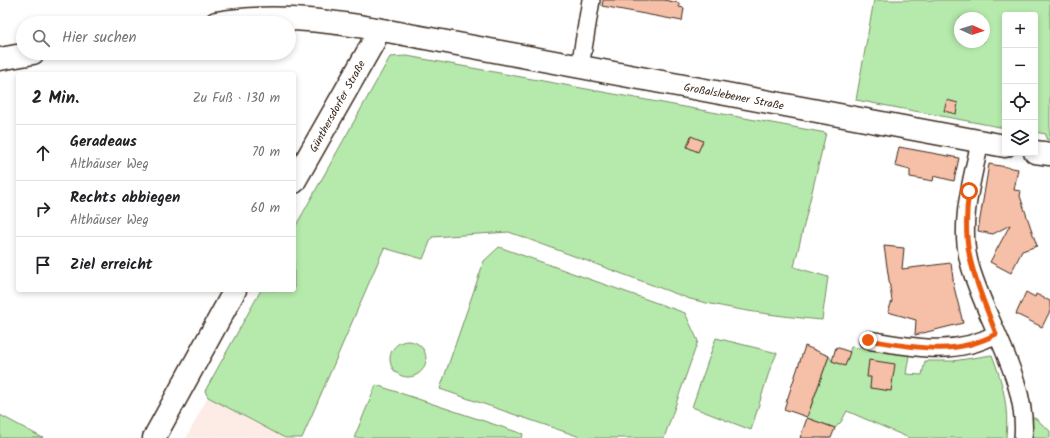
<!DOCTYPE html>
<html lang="de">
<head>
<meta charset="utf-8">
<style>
	:root { --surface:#fff; --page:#f2f2f2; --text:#202124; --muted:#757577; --line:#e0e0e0 }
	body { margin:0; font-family:Kalam,sans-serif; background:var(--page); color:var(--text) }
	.controls { position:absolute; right:12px; top:12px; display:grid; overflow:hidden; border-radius:4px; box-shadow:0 2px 6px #0003 }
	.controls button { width:36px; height:36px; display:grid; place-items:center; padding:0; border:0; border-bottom:1px solid var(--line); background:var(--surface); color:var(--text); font:20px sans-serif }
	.compass { position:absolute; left:954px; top:12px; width:36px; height:36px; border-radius:50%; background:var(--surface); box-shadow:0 2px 6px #0003; rotate:93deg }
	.stop { position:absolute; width:12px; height:12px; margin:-9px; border:3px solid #ea580c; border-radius:50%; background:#fff }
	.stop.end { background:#ea580c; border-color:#fff; box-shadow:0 1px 4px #0008 }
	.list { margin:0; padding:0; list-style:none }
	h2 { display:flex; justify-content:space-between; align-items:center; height:52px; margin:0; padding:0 16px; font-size:17px }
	h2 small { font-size:13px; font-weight:400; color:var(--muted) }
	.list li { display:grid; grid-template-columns:26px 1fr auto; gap:12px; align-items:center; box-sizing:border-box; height:56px; padding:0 16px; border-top:1px solid var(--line) }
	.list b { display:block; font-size:15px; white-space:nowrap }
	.list p { margin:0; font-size:13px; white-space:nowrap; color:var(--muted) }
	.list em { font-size:13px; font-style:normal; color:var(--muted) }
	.icon { flex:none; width:22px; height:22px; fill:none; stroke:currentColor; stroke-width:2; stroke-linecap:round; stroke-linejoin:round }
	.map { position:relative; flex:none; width:1050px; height:438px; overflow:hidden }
	.search { position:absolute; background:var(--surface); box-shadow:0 2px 6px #0003; left:16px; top:16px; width:280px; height:44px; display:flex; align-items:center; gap:10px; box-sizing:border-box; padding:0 14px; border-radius:22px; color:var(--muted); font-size:15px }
	.panel { position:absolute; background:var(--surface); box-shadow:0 2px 6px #0003; left:16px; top:72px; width:280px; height:220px; border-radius:4px }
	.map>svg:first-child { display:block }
	.built { fill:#fcece5 }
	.green { fill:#b6eaac; stroke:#788a65; fill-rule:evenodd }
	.building { fill:#f5c0a7; stroke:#3b2a1e }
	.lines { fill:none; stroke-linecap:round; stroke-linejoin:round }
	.street-casing { stroke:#3b2a1e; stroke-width:20 }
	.secondary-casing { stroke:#3b2a1e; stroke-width:25 }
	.street { stroke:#fff; stroke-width:17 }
	.secondary { stroke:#fff; stroke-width:22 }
	.route { stroke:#ea580c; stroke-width:5 }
	.labels { text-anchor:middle; stroke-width:3.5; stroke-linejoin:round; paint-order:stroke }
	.street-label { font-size:11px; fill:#3b2a1e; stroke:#fff }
</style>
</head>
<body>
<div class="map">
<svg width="1050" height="438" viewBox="0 0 1050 438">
	<rect width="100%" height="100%" fill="#fff"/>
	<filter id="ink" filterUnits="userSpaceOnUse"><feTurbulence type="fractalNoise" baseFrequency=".025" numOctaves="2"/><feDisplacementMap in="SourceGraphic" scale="8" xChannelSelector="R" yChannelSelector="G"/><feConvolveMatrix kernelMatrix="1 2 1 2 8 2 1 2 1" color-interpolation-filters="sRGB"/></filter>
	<g filter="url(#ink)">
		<path class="built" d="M208,397L253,422L285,438H186Z"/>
		<path class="green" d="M874,0H1050V140L1046,139V134L1035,132V15H1005V128L856,100ZM960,18H984V42H960Z
			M407,56L826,133L794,267L828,277L822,320C777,316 733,310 690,299L509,232L432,237L423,259L384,248L302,438H285L208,397L205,391L261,290H294V229L390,57Z
			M499,247L685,313L698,341L664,438H583L440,389L484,261Z
			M716,338L777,353L770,369L751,430L692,407Z
			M390 359a18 18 0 1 1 36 0a18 18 0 1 1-36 0Z
			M851,347L909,355L906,374L922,375L925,361H953L992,355C1003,383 1009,408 1006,438H909L847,411L841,422L835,428L807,418L829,356L832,361L845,365Z
			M376,385L523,434L522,438H354Z
			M0,415L43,438H0Z
			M1032,418H1035L1050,431V438H1032Z"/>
		<path class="building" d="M603,0H664L679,3V7L684,8L682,21L602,6Z
			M947,100L958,103L956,114L944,111Z
			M691,136L703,141L698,152L687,147Z
			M899,147L959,158L954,181L934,176L933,181L910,177V170L895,166Z
			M989,164L1018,169L1014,190L1021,191L1020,196L1037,246L1022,251L1011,273L990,262L1010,225L993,234L978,231Z
			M884,246L904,248L902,269L951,263L954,287L963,323L915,335L916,320L888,312L892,301Z
			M1026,292L1035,297L1036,294L1050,301V311L1042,327L1016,314Z
			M805,346L829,356L807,417L784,409Z
			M836,347L850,352L845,366L832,361Z
			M869,360L895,364L891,391L870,388L871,377H867Z
			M807,418L835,428L831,438H800Z"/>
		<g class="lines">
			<g class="street-casing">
				<path id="street" d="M580,67L591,0
					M980,142C972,181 959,222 969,262C983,317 1029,380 1023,438
					M868,340C913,347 954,357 996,334"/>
			</g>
			<g class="secondary-casing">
				<path id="secondary" d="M216,23C270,14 324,20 377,29L1005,146
					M0,59L33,53
					M1035,152L1050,154
					M294,182L374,41L377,29
					M154,438L235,290"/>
			</g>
			<use href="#street" class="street"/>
			<use href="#secondary" class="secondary"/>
		</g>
	</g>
	<g class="lines" filter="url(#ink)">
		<path class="route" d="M868,340C913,347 954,357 996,334C976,279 960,253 969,191"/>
	</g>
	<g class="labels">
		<g class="street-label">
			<text transform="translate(734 96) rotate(11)" y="4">Großalslebener Straße</text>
			<text transform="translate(337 106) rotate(-61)" y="4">Günthersdorfer Straße</text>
		</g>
	</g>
</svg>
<div class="controls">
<button>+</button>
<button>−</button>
<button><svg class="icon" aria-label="locate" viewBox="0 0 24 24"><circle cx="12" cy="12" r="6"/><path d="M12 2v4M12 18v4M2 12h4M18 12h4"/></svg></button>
<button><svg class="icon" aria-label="layers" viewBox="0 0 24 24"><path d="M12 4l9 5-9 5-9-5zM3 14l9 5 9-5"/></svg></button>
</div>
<svg class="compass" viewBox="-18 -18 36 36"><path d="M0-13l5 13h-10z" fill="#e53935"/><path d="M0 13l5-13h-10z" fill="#757577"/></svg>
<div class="stop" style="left:969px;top:191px"></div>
<div class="stop end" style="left:868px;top:340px"></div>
<div class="search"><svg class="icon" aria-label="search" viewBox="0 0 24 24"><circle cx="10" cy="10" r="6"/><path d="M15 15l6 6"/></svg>Hier suchen</div>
<section class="panel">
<h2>2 Min.<small>Zu Fuß · 130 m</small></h2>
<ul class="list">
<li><svg class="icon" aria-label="ahead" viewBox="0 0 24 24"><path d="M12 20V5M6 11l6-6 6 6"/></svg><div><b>Geradeaus</b><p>Althäuser Weg</p></div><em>70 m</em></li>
<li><svg class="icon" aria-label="right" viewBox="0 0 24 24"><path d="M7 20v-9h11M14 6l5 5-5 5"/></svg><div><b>Rechts abbiegen</b><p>Althäuser Weg</p></div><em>60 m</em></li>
<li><svg class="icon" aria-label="arrive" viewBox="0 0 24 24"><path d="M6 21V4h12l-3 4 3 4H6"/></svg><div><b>Ziel erreicht</b></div></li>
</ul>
</section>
</div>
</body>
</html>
